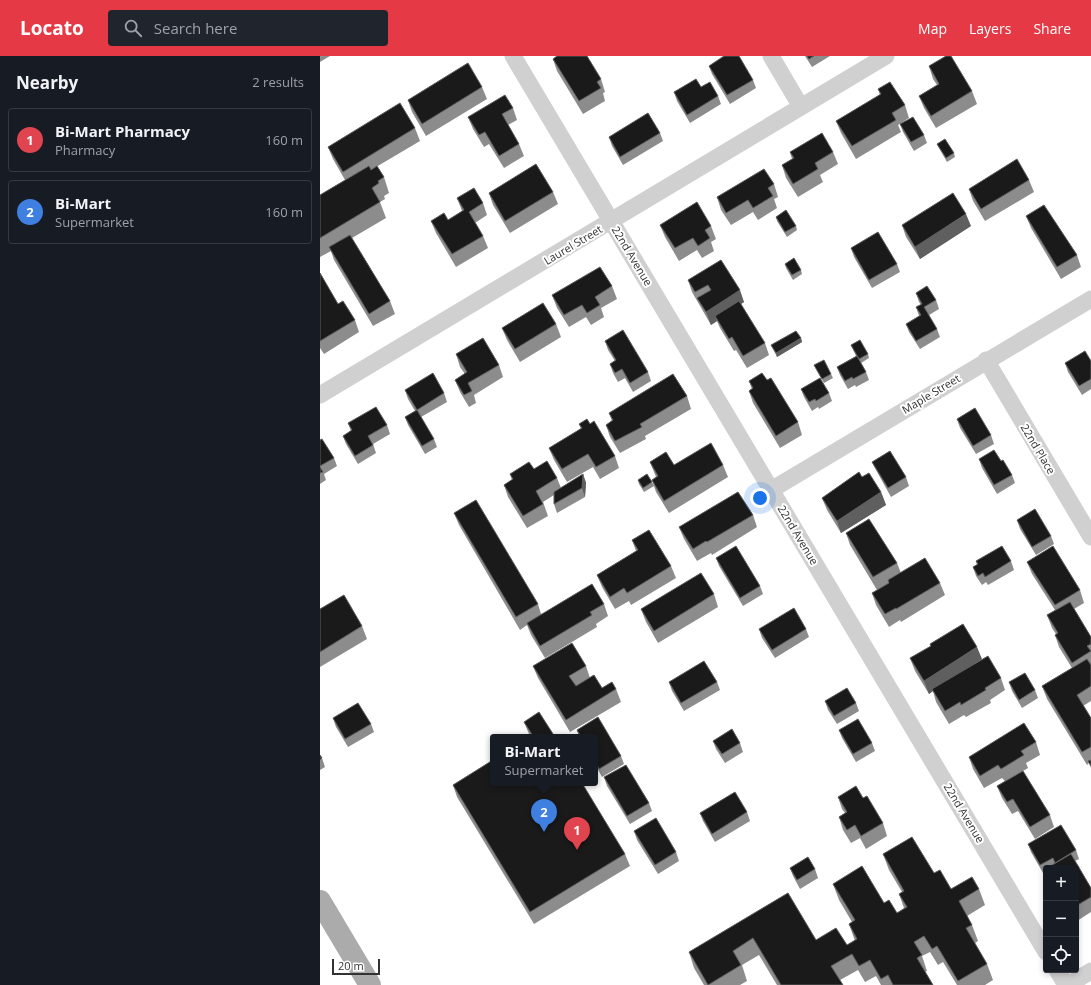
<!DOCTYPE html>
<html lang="en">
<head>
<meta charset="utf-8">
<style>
	:root { --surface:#171b24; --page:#20242c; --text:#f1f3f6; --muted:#9ea1a6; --line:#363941; --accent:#e63946 }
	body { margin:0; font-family:"Open Sans",sans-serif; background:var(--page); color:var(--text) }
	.controls { position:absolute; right:12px; bottom:12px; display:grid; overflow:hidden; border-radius:4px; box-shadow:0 2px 6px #0003 }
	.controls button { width:36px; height:36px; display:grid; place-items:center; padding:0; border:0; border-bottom:1px solid var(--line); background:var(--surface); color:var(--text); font:20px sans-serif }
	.scale { position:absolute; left:12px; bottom:10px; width:48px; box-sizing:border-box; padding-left:4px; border:2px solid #333; border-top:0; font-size:11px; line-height:14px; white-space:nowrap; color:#333; -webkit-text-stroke:3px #fff; paint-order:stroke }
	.you { position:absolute; left:440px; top:442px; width:14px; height:14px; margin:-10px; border:3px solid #fff; border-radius:50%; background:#1a73e8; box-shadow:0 0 0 6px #1a73e833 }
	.badge { display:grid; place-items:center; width:26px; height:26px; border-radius:50%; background:var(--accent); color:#fff; font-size:13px; font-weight:700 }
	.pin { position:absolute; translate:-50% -33px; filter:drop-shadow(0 1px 2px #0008) }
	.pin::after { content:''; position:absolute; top:21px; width:14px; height:12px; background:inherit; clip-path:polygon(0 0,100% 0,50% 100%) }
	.popup { position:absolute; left:170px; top:678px; width:108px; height:52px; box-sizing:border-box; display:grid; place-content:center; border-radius:4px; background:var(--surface); filter:drop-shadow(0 1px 3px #0005); font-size:13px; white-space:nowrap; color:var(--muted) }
	.popup b { font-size:15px; color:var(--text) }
	.popup::after { content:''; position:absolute; left:50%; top:100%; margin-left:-8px; border:8px solid transparent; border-top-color:var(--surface) }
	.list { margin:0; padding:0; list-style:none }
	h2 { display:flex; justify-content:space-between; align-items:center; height:52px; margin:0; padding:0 16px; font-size:17px }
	h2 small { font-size:13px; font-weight:400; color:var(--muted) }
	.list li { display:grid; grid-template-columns:26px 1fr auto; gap:12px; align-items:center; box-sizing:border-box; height:64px; margin:0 8px 8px; padding:0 8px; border:1px solid var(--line); border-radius:4px }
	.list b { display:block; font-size:15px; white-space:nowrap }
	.list p { margin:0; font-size:13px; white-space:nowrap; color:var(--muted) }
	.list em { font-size:13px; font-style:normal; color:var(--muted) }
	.icon { flex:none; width:22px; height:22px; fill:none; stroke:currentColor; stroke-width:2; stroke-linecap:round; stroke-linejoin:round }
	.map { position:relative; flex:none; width:771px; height:929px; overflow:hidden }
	header { display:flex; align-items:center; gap:24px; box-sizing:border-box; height:56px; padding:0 20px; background:var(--accent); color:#fff }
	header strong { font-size:19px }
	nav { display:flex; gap:22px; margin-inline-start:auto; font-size:14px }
	.search { width:280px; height:36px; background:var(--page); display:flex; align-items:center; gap:10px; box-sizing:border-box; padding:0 14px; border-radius:4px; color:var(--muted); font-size:15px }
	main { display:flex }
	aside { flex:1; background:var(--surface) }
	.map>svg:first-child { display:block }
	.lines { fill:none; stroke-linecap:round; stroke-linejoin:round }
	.street { stroke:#d0d0d0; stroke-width:17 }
	.primary { stroke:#ababab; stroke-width:22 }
	.wall { fill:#8c8c8c }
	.shaded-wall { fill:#5f5f5f }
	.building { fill:#1a1a1a; stroke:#5f5f5f }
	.labels { text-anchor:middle; stroke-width:4; stroke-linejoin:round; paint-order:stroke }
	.street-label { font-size:11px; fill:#333; stroke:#fff }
</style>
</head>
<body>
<header>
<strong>Locato</strong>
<div class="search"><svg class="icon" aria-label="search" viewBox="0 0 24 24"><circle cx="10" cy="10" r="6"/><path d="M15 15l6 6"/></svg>Search here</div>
<nav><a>Map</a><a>Layers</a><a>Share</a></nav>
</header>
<main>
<aside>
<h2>Nearby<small>2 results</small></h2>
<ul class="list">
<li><span class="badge" style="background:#e0444e">1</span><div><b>Bi-Mart Pharmacy</b><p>Pharmacy</p></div><em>160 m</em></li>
<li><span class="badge" style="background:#3f7fe0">2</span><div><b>Bi-Mart</b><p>Supermarket</p></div><em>160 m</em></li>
</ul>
</aside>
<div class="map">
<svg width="771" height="929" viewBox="0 0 771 929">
	<rect width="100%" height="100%" fill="#fff"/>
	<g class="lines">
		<path class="street" d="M193,0L726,896
			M451,0L481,51
			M666,304L771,481
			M0,339L566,0
			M451,434L771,243
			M737,914L746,929
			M748,929L771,915"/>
		<path class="primary" d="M0,845L50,929"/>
	</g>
	<path class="wall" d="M0,0H10L0,6Z
		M485,0H510L492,11Z
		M233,3L281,23L285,36L283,37L285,45L263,58L237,15Z
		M389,10L433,24L436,32L410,48L392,18Z
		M609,10L652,35L657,48L616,72L604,52L599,40L617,29L613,23Z
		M162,31L167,43L106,80L92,56L88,44Z
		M381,31L398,40L401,48L370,67L357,45L354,36Z
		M558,33L585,49L589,62L578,69L581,76L536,103L521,77L516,65L560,39Z
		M193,52L197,64L188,69L199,88L204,100L184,112L169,88L164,91L153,73L148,61Z
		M580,68L604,79L607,87L594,95L583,76Z
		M95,72L100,85L51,114L64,121L69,137L64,140L65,143L60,146L66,162L32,182L70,245L75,258L53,270L14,204L11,195L0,201V139L25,124L13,103L8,91Z
		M340,77L343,85L303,109L292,90L289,81Z
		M617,88L634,97L635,101L627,106L619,92Z
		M470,96H513L518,108L500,119L503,126L478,141L466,122L462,109L472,103Z
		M709,124L714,136L665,165L653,145L649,133Z
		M454,128L458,141L454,143L457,152L438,164L433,156L411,169L401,154L397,141Z
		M233,136L238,148L190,177L173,149L169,137Z
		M137,142L163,147L167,159L155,167L163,180L168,192L136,211L116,177L111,165L128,164L142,155Z
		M706,160L757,199L761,211L741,223L711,172Z
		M456,161L476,170L477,174L467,181L457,165Z
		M340,169L391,170L396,183L391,186L394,195L382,202L377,194L359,205L345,181Z
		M582,169L651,170L600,203L586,181Z
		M531,192L577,208L580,216L552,232L534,201Z
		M401,204L424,246L421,248L445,287L449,299L427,312L416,294L414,295L400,272L397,265L391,269L372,236L368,224Z
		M465,208L481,214L482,218L473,224L466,212Z
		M0,217L18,248L35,264L39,276L4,298L0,292Z
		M292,230L297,243L281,252L284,261L271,269L266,261L249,271L237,252L232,239Z
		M596,237L616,244L619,253L609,259L617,273L620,281L600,293L589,276L586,268L599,260L596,251L601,249L599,246Z
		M236,268L241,281L200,306L187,284L182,272Z
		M481,282L482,286L457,301L451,289Z
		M285,285L328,316L331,325L313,336L305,322L298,326L293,317L290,308L295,305L288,294Z
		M531,289L548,298L549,302L541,307L546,316L549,324L536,331L535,329L528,333L520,319L517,311L536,300Z
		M136,298L179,309L183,321L154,339L156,347L149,351L140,336L135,324L145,318L140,311Z
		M771,305V333L762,339L748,316L745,307Z
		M494,309L511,318L513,322L504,327L496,313Z
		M429,325L478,366L482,379L460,392L433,347L429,335L432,333Z
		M481,333L509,337L512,345L499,353L498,351L492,355L484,341Z
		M85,334L124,337L127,346L101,361L114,383L117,391L105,398L88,369L85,361L95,355L88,343Z
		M367,340L371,353L325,380L326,383L300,397L290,381L286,369L292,365L289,357Z
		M637,363L671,379L674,388L656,398L640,372Z
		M28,367L67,369L70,378L53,388L56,397L38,408L26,388L23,380L31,375Z
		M259,368H270L295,400L299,412L280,423L273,411L247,426L234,404L229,392L261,373Z
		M0,384L14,402L17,410L4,418L6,424L0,428Z
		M659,403L681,405L692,419L695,427L677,438L662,412Z
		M330,406L354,409H403L408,421L349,457L336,436L332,424L336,421Z
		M552,406L586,421L589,430L571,441L556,414Z
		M214,413L237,422L241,432L263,418L266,427L265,441L237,457L234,448V439L223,446L228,460L207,472L188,441L184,429L192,424L190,418Z
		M542,421L561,436L566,449L521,477L507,454L502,442Z
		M318,424L332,426L334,430L324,436L319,428Z
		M134,457L218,548L221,558L284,548L288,560L276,568L277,571L225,602L211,579L207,569L200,574L139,469Z
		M433,459L437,471L392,499L391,497L377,505L364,483L359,471Z
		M697,464L731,480L734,488L716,499L700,473Z
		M526,477L577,507L581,517L620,527L625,539L581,566L580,564L569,571L556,549L552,537L557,534L530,489Z
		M312,484L351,510L356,522L311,549L309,545L295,553L282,531L277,519L316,495Z
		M396,502L440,530L443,538L423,550L399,510Z
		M656,505H691L694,514L668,529L666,526L662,529L656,520L653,511L657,509Z
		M707,506L760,534L764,547L754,553L771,581V645L763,650L771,662V712L769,707L767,709L727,643L722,630L752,612L739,591L735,579L736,578L732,572L727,559L735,554L712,518Z
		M394,538L398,551L338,587L326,566L321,553Z
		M0,553L42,570L47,583L0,611Z
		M439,573H486L489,581L455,602L442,582Z
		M610,588L662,603L653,609L681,622L685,634L670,644L671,647L646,661L644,659L629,668L616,646L613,635L609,638L595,615L590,602L611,590Z
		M213,610H266L270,622L282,632L296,633L301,646L250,676L218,622Z
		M349,626H397L400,634L364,655L352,635Z
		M689,626L715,634L718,642L702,652L692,635Z
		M505,645L536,647L539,655L517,668L508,654Z
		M278,661L301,700L304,708L282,721L275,708V681H259L257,674Z
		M13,662L51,668L54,676L28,691L16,671Z
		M204,666L235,681H210L209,678Z
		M519,674L552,687L555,695L536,706L522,682Z
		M393,685L420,687L423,696L405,707L396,693Z
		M716,686L720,699L706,707L708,712L703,715L730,759L734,771L715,783L698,755L692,758L682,742L677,730L685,725L682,722L664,732L653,713L649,701Z
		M0,699L2,702L5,711L0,714Z
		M284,721L329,747L332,755L310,768L287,730Z
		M133,729L305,798L310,810L214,868L137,741Z
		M518,741L543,742L563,767L567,780L546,793L540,782L531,787L523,774L519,761L525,757L522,753Z
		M427,756L430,765L395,786L383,765L380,757Z
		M314,775L356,796L359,805L338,818L317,784Z
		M708,788L756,794L759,803L755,805L771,832V856L757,865L756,864V812H726V816L723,817L711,796Z
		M563,798L614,817L631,833H659L665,849L647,860L652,869L658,885L655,887L667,908L673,924L665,929H637L623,906L618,909L610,896L602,900L607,915L605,916L613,929H561L556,920L545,926L538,914L520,924L523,929H457L439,899L422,909L427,925L420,929H384L374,912L369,896L468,837L496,884L527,889L535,885L529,868L532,866L519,844L513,828L564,847L577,857L584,852L579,838L582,836L569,814Z
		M470,812L495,813L498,822L480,833L473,820Z"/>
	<path class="shaded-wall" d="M646,158L651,170L600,203L595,191Z
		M420,234L424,246L398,264L395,260L397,265L391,269L386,256Z
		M481,282L482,286L457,301L456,297Z
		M263,418L266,427L265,441L262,432Z
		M561,436L566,449L521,477L517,465Z
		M657,591L662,603L613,635L612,633L613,635L609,638L604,625Z"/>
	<path class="building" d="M237,0H267L281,23L277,26L281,32L259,45L233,3Z
		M404,0H419L433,24L407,39L389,10Z
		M487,0H494L489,3Z
		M626,0H631L652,35L611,60L599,40L619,28L609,10Z
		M148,7L162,31L102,68L88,44Z
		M376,23L381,31L390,26L398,40L367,59L354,36Z
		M570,26L585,49L572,57L576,64L532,90L516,65L561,38L558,33Z
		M185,39L193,52L182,58L199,88L179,100L165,76L159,79L148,61Z
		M80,47L95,72L23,116L8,91Z
		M328,57L340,77L300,101L289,81Z
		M593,61L604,79L591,86L580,68Z
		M502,77L513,96L495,107L498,113L473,128L462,109L474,102L470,96Z
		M625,83L634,97L626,102L617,88Z
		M697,103L709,124L661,153L649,133Z
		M216,108L233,136L185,165L169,137Z
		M49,110L51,114L57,110L64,121L58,125L59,127L52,132L60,146L0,182V139Z
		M444,113L454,128L448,132L453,140L433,152L428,144L406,157L397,141Z
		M154,132L163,147L149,156L163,180L132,198L111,165L124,157L128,164L144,154L137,142Z
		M633,137L646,158L595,191L582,169Z
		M377,146L391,170L385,174L390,182L378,190L373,182L355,192L340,169Z
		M724,149L757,199L737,211L706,160Z
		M466,154L476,170L465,176L456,161Z
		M558,176L577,208L549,224L531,192Z
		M30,179L70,245L49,258L9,191Z
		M474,202L481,214L472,219L465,208Z
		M401,204L420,234L386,256L377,242L391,234L388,229L375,236L368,224Z
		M280,211L292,230L275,241L280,249L267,257L262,249L244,259L232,239Z
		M0,217L18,248L23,245L35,264L0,285Z
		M607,230L616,244L604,251L617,273L596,285L586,268L601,259L596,251L602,248L596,237Z
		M419,245L445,287L423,300L412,281L409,283L395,260Z
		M223,247L236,268L195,293L182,272Z
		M303,274L328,316L310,327L302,313L295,317L290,308L296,304L285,285Z
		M476,275L481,282L456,297L451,289Z
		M163,282L179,309L148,327L152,335L144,339L135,324L147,316L136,298Z
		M540,284L548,298L539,303L531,289Z
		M765,295L771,305V323L759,330L745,307Z
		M537,300L546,316L533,323L532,321L525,325L517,311Z
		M504,304L511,318L502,323L494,309Z
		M113,317L124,337L97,354L85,334Z
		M442,317L447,324L451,322L478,366L456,380L429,335L433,332L429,325Z
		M353,318L367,340L320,368L322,371L295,385L286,369L293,364L289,357Z
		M500,322L509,337L496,345L495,343L489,346L481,333Z
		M56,351L67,369L48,380L53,389L35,400L23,380L32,374L28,367Z
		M655,352L671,379L653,390L637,363Z
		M97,354L114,383L102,390L85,361Z
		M267,363L270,368L274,365L295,400L276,411L268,398L242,413L229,392L262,372L259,368Z
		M2,383L14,402L0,410V384Z
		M391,387L403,409L344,445L332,424L338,420L330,406L346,396L354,409Z
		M674,394L681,405L683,404L692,419L674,429L659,403Z
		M570,395L586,421L568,432L552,406Z
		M227,405L237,422L216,435L223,448L203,460L184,429L193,423L190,418L209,406L214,413Z
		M0,411L3,416L0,417Z
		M539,416L542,421L549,417L561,436L517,465L502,442Z
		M263,418L262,432L234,448V436Z
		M327,418L332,426L323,432L318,424Z
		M418,436L433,459L387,486L386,485L373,493L359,471Z
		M156,444L218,548L196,561L134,457Z
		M715,453L731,480L712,491L697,464Z
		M549,463L577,507L553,521L526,477Z
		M329,474L351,510L307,537L304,532L290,541L277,519L318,494L312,484Z
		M416,490L440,530L420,542L396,502Z
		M682,490L691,505L665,521L663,517L658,520L653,511L658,508L656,505Z
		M733,490L760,534L735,549L707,506Z
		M605,502L620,527L576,553V552L565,558L552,537L569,527L568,524Z
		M381,517L394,538L334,575L321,553Z
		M272,528L284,548L270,556L272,559L220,590L207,567Z
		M24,539L42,570L0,596V553Z
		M750,546L771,581V588L767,590L771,595L752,607L735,579L738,577L727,559Z
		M474,552L486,573L452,594L439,573Z
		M643,568L657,591L604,625L590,602L611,590L610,588Z
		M252,587L266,610L249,620L256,630L274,619L282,632L292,626L296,633L246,664L213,610Z
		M668,600L681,622L665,632L666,634L641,649L640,646L625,655L612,633Z
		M767,603L771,609V630L757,639L771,662V691L762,696L722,630Z
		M384,605L397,626L361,647L349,626Z
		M705,617L715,634L699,644L689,626Z
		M527,632L536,647L514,660L505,645Z
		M38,647L51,668L25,683L13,662Z
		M219,656L235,681H211L213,680L204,666Z
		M278,661L301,700L279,713L275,705V681H261L257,674Z
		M538,663L552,687L533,698L519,674Z
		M704,667L716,686L701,695L704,699L681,713L678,709L660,720L649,701Z
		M412,673L420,687L402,698L393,685Z
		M0,699L2,702L0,704Z
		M173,704V727H262L305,798L210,856L133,729Z
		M771,704V710L768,705Z
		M306,709L329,747L307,760L284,721Z
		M703,715L730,759L710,771L693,743L687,746L677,730Z
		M536,730L543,742L547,740L563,767L541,780L535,769L527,774L519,761L527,756L518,741Z
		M415,736L427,756L392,778L380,757Z
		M336,762L356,796L335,809L314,775Z
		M741,769L756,794L735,807L733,802L720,809L708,788Z
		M592,781L614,817L620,814L631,833L652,821L659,833L639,845L652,869L646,872L667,908L638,925L617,890L612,893L604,880L594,886L602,899L597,902L613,929H573L568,919L561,923L550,904L539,910L532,898L511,910L523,929H461L433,882L413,895L421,909L388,929L369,896L468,837L496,884L516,872L527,889L537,883L529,868L535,864L513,828L542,810L564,847L569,844L577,857L587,851L579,838L584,835L563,798Z
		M751,798L771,832V841L756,850V812H727Z
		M488,801L495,813L477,824L470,812Z"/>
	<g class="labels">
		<g class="street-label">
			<text transform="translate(253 189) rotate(-31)" y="4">Laurel Street</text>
			<text transform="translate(312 200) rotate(59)" y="4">22nd Avenue</text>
			<text transform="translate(611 338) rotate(-31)" y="4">Maple Street</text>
			<text transform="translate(718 393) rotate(59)" y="4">22nd Place</text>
			<text transform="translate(478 479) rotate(59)" y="4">22nd Avenue</text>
			<text transform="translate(644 757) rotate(59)" y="4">22nd Avenue</text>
		</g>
	</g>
</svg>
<div class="controls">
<button>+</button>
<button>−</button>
<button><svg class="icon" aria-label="locate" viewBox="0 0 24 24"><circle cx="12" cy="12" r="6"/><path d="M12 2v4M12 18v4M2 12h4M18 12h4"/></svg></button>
</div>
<div class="scale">20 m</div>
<div class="you"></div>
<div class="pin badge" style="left:257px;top:794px;background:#e0444e">1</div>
<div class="pin badge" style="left:224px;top:776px;background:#3f7fe0">2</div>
<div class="popup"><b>Bi-Mart</b>Supermarket</div>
</div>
</main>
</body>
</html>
